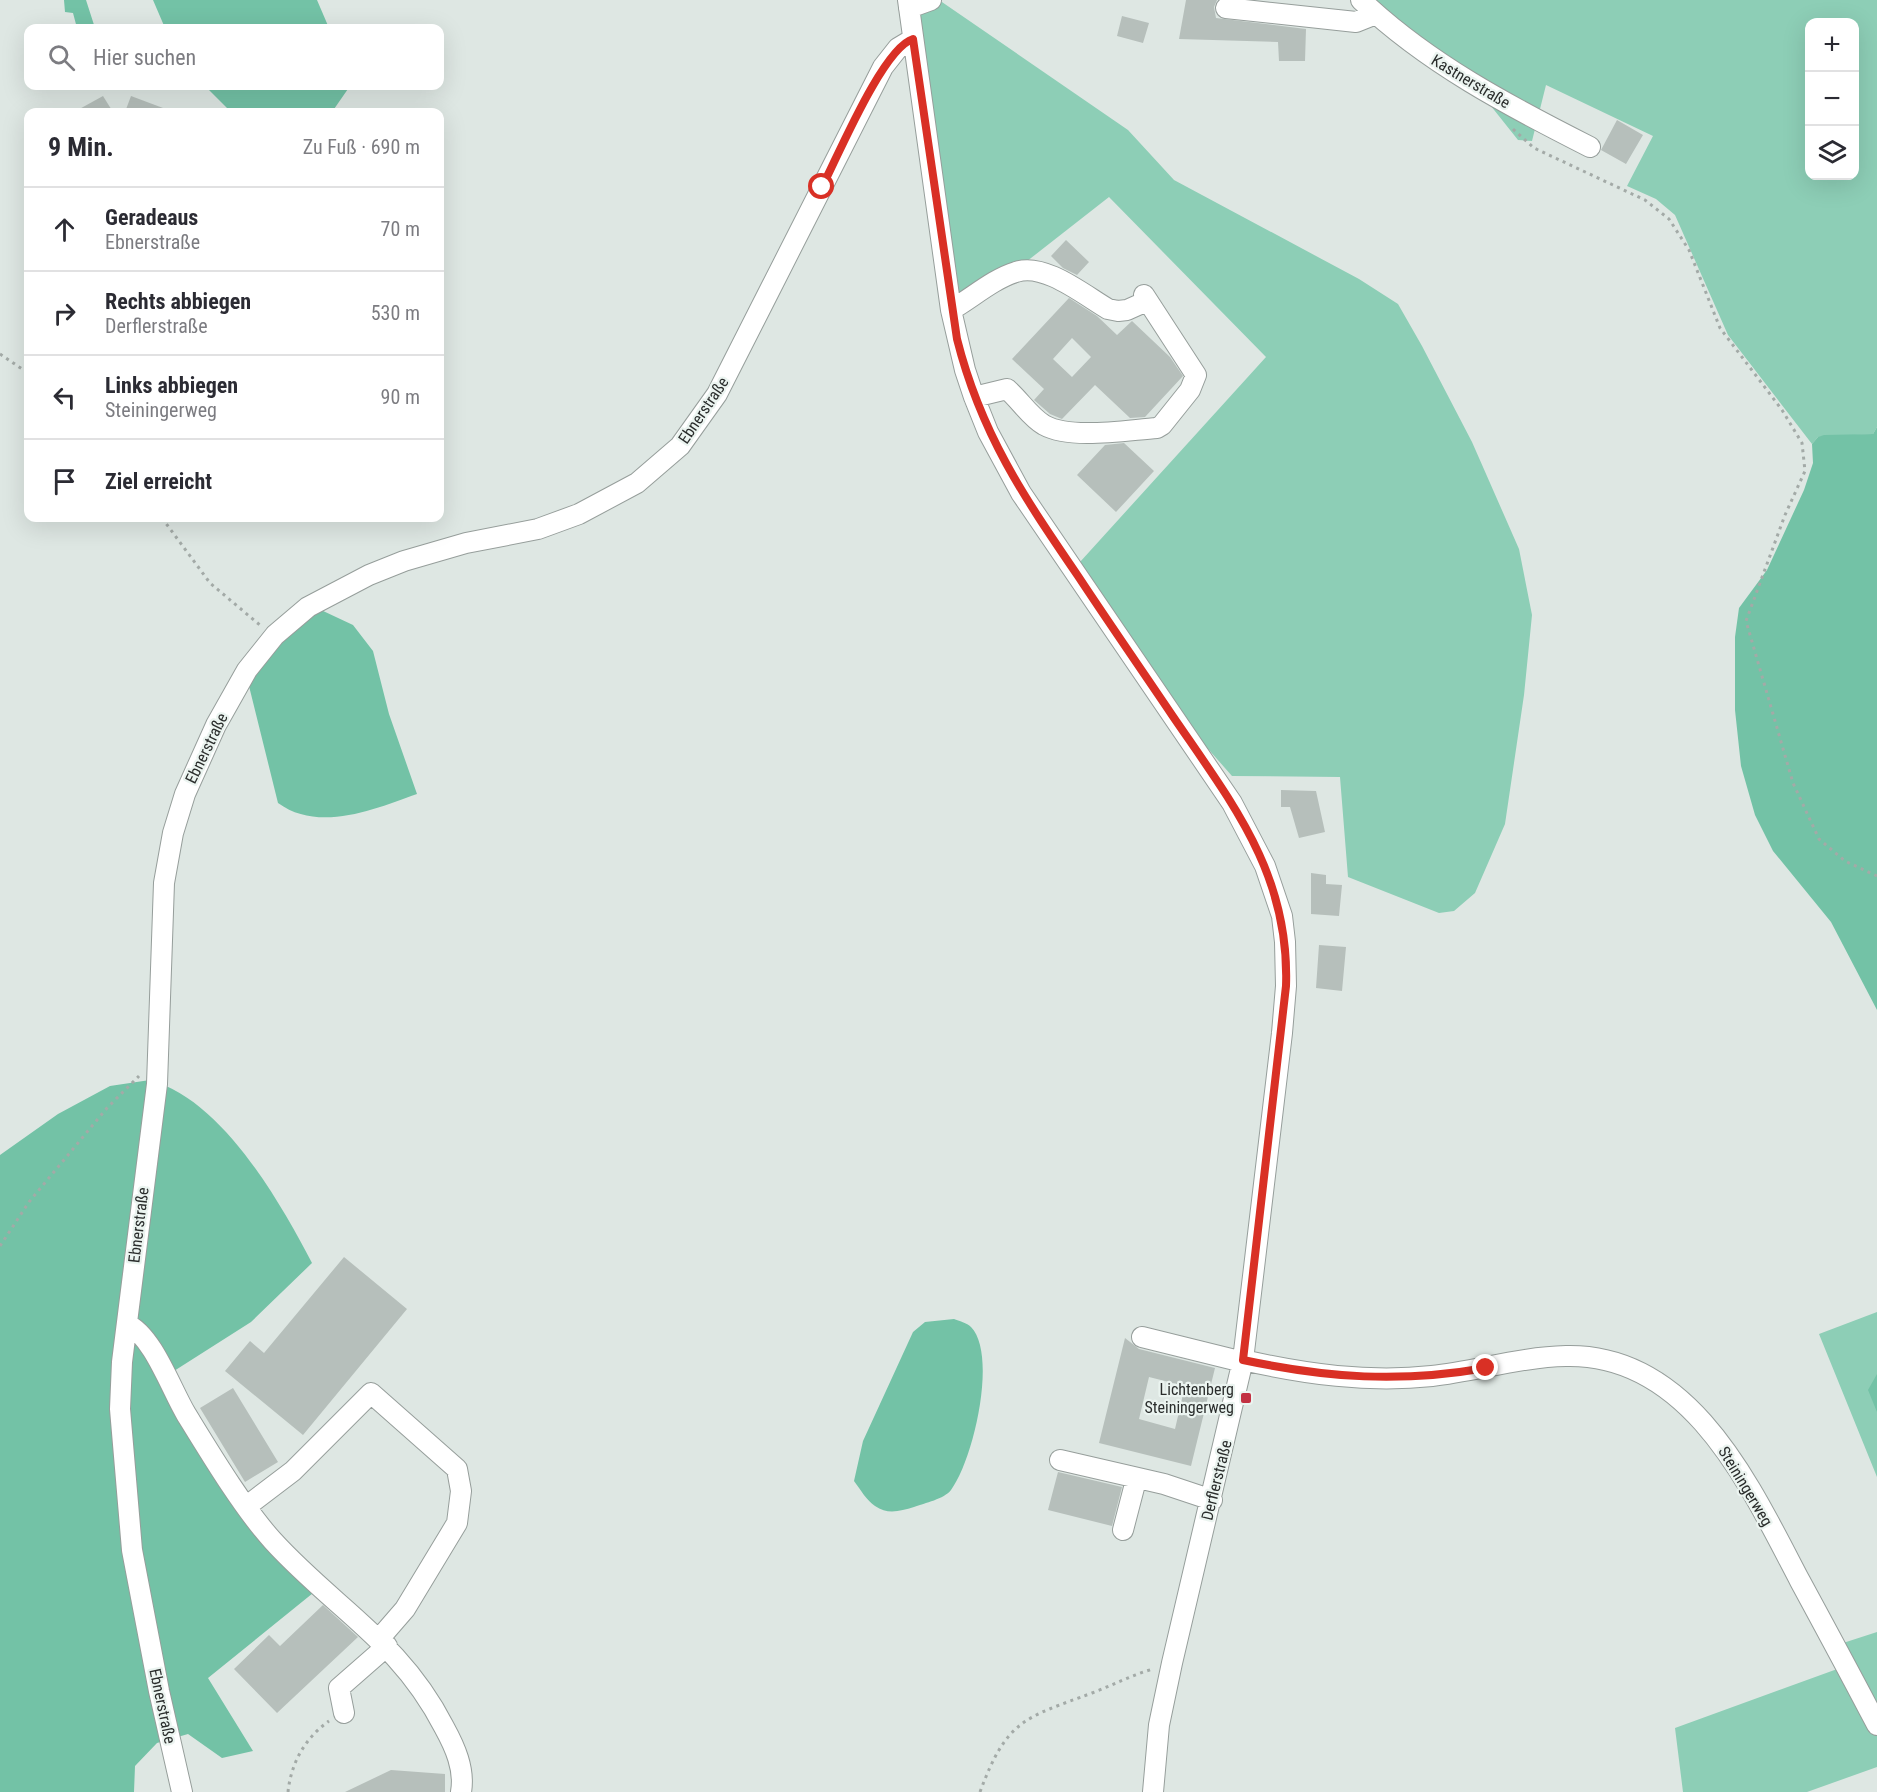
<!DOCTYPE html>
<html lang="de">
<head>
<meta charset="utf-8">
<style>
	:root { --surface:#fff; --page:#f7f7f7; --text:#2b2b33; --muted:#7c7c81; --line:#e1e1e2 }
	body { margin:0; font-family:"Roboto Condensed",sans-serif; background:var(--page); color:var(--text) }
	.controls { position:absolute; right:18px; top:18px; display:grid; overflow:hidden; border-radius:12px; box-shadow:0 6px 24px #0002 }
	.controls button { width:54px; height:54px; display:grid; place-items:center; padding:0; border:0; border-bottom:2px solid var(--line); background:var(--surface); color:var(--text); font:30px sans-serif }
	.stop { position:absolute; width:18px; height:18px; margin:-14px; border:4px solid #d93025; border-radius:50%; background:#fff }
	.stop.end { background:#d93025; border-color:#fff; box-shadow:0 2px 6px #0008 }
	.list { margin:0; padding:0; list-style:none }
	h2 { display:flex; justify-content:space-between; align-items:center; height:78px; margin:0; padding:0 24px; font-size:26px }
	h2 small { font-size:20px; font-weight:400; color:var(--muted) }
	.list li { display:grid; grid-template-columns:39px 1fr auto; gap:18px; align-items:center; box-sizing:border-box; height:84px; padding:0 24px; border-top:2px solid var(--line) }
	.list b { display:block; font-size:22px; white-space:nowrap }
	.list p { margin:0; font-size:20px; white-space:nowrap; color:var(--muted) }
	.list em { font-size:20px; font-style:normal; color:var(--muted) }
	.icon { flex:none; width:33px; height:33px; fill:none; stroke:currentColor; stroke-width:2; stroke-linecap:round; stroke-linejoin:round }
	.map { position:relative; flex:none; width:1877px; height:1792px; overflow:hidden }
	.search { position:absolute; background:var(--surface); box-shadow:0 6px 24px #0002; left:24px; top:24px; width:420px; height:66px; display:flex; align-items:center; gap:15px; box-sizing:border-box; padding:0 21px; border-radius:12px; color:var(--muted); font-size:22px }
	.panel { position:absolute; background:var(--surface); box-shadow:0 6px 24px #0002; left:24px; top:108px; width:420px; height:414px; border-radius:12px }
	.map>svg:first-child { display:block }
	.green { fill:#8dceb6; fill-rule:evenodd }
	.forest { fill:#73c2a6 }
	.building { fill:#b6bfbb; fill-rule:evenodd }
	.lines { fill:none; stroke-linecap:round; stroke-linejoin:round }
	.minor-casing { stroke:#969e9b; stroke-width:22 }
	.path { stroke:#a3aaa7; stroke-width:3; stroke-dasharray:3 4.5; stroke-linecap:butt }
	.minor { stroke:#fff; stroke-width:20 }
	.route { stroke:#d93025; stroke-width:8 }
	.poi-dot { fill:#c23142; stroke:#ebf4f0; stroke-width:2 }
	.labels { text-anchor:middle; stroke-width:4.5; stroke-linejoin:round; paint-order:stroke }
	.street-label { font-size:16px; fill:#2a2d2c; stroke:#ebf4f0 }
	.poi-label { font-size:16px; fill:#2a2d2c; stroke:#ebf4f0; text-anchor:end }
</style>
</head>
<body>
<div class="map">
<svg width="1877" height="1792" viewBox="0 0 1877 1792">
	<rect width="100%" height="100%" fill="#dee7e3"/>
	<path class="green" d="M920,0H939L1128,130L1174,180L1359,279L1398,304L1422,346L1472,442L1519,549L1532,615L1524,695L1505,824L1475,893L1454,911L1439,913L1348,877L1340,777L1232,776L1202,742L1080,562L1266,357L1109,197L962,312L920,23Z
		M1357,0H1877V427L1873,434L1818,437L1812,444L1728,335L1675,215L1656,199L1627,186L1653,136L1546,85L1532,141L1518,140L1479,91ZM1810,22H1854V176H1810Z
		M1877,1312V1477L1819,1334Z
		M1877,1632V1712L1840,1644Z
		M1840,1668L1877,1736V1767L1807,1792H1683L1675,1728Z"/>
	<path class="forest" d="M64,0H86L95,28H77L73,13L65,12Z
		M153,0H317L329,28H165Z
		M205,86H350L332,112H231Z
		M1877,427V1010L1831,922L1773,851L1755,815L1741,766L1735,710V637L1739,608L1767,570L1804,490L1813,463L1812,444L1818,437L1824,435L1873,434Z
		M321,610L353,625L373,651L389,714L417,794C375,809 319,833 278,803L248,682L293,628Z
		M150,1080C222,1100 279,1200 312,1263L251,1322L163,1378L318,1589L208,1678L253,1751L222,1758L188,1734L157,1743L135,1766L134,1792H0V1155L58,1114L110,1086Z
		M954,1319C959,1321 967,1323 971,1327C998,1355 973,1461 951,1490C944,1499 925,1503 914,1507C900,1511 888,1515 875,1506C867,1501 860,1489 854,1481L863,1441L913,1332L925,1322Z
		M1877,1374V1412L1868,1390Z"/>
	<path class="building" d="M1186,0H1217L1214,7L1216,18L1306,29L1305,61H1279L1278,42L1179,39Z
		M1122,16L1149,23L1143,43L1117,36Z
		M103,96L113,112H74Z
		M131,96L171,111V112H125Z
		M1617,120L1643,135L1626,164L1601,150Z
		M1066,240L1089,262L1077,275L1063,268L1051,256Z
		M1069,298L1097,316L1117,335L1132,321L1170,357L1183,376L1145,417L1130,418L1095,385L1062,419L1050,414L1034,400L1044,389L1012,359ZM1072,338L1091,357L1072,377L1053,359Z
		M1124,443L1154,471L1116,512L1077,475L1105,445Z
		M1281,790L1316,791L1325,832L1299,838L1290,807H1281Z
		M1311,873L1326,875V884L1342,885L1339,916L1311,914Z
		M1319,945L1346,947L1342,991L1316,988Z
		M344,1257L407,1309L303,1435L225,1371L250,1341L264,1353Z
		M1125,1338L1139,1349L1215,1368L1191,1466L1099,1443ZM1149,1377L1185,1386L1175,1429L1139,1419Z
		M233,1388L278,1462L245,1482L200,1408Z
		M1058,1472L1122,1487L1112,1526L1048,1510Z
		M323,1605L358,1637L277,1713L234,1669L269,1635L280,1646Z
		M391,1770L445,1774V1792H345Z"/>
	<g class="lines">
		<g class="minor-casing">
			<path id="minor" d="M908,0L951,310L965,370L974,397L988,432L1021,493L1232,803L1265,866L1282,916L1285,942L1286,986L1282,1033L1243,1360L1172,1663L1159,1725L1153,1792
				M1361,0C1427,63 1509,106 1590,147
				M909,8L931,0
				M1226,8L1356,22L1376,14
				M951,310C972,298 993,279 1016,272C1044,262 1084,295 1108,309L1118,311L1127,310L1147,301
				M974,397L1007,389C1020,400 1029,416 1044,425C1071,440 1127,430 1157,428L1162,425L1190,390L1196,375L1144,295
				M127,1324C153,1336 171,1389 186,1414C210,1453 243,1508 273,1541C335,1609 400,1641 444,1727C455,1747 465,1769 461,1792
				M1142,1337L1243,1362
				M1243,1360C1305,1374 1368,1383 1432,1376C1476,1371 1521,1357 1566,1356C1691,1353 1751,1488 1800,1581C1826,1629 1852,1677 1877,1725
				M1060,1460L1164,1484L1212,1500
				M247,1506L293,1471L371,1393L457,1469L461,1491L457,1523L405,1609L379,1639
				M1123,1530L1136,1480
				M344,1713L339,1688L387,1646
				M182,1792L159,1691L132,1550L120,1409L122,1362L157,1084L164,883L173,833L185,794L216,725L247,670L275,635L308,607L369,575L404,561L466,543L538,529L579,514L637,483L680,446L717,394L883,67L898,48L913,39"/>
		</g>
		<path class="path" d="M1513,129L1534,148L1645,200L1669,219L1689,250L1720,328L1782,410L1802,443L1805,471L1785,515L1746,621L1793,783L1819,839L1845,861L1877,876
			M0,354L28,373
			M162,518L210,583L261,626
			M0,1246L29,1202L107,1108L139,1076
			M288,1792C291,1763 305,1738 329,1721
			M980,1792C1007,1719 1025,1718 1092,1693C1113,1685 1132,1675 1153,1669"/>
		<use href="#minor" class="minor"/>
	</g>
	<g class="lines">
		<path class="route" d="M822,187C838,156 883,48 913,39L957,339C981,434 1024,497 1078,576C1109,623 1141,669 1172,715C1232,803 1290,874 1286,986L1243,1360C1328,1378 1400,1383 1486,1368"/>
	</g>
	<rect class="poi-dot" x="1240" y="1392" width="12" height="12" rx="3"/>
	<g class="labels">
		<g class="street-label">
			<text transform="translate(1471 81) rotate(31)" y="6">Kastnerstraße</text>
			<text transform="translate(703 410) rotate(-56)" y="6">Ebnerstraße</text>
			<text transform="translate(206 748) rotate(-64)" y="6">Ebnerstraße</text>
			<text transform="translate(138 1225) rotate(-83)" y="6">Ebnerstraße</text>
			<text transform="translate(1216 1480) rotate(-76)" y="6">Derflerstraße</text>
			<text transform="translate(1746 1486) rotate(59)" y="6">Steiningerweg</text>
			<text transform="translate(163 1706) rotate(78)" y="6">Ebnerstraße</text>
		</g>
		<g class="poi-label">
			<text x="1234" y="1395">Lichtenberg<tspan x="1234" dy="18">Steiningerweg</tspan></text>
		</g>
	</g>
</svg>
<div class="controls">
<button>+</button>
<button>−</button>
<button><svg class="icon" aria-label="layers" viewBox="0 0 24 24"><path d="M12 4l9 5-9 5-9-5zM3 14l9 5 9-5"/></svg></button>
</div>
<div class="stop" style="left:822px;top:187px"></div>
<div class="stop end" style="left:1486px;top:1368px"></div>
<div class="search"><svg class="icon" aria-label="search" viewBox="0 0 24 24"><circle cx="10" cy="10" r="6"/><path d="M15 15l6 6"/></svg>Hier suchen</div>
<section class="panel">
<h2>9 Min.<small>Zu Fuß · 690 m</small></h2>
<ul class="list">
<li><svg class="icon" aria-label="ahead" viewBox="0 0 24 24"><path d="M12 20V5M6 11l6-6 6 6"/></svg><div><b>Geradeaus</b><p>Ebnerstraße</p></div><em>70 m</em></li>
<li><svg class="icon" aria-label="right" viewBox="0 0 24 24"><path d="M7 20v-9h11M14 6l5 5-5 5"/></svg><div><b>Rechts abbiegen</b><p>Derflerstraße</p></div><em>530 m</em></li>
<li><svg class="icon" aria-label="left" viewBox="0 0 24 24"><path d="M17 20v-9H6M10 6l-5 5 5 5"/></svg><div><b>Links abbiegen</b><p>Steiningerweg</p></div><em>90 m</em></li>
<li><svg class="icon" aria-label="arrive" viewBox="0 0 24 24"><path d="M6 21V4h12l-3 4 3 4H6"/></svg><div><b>Ziel erreicht</b></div></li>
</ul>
</section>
</div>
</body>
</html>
